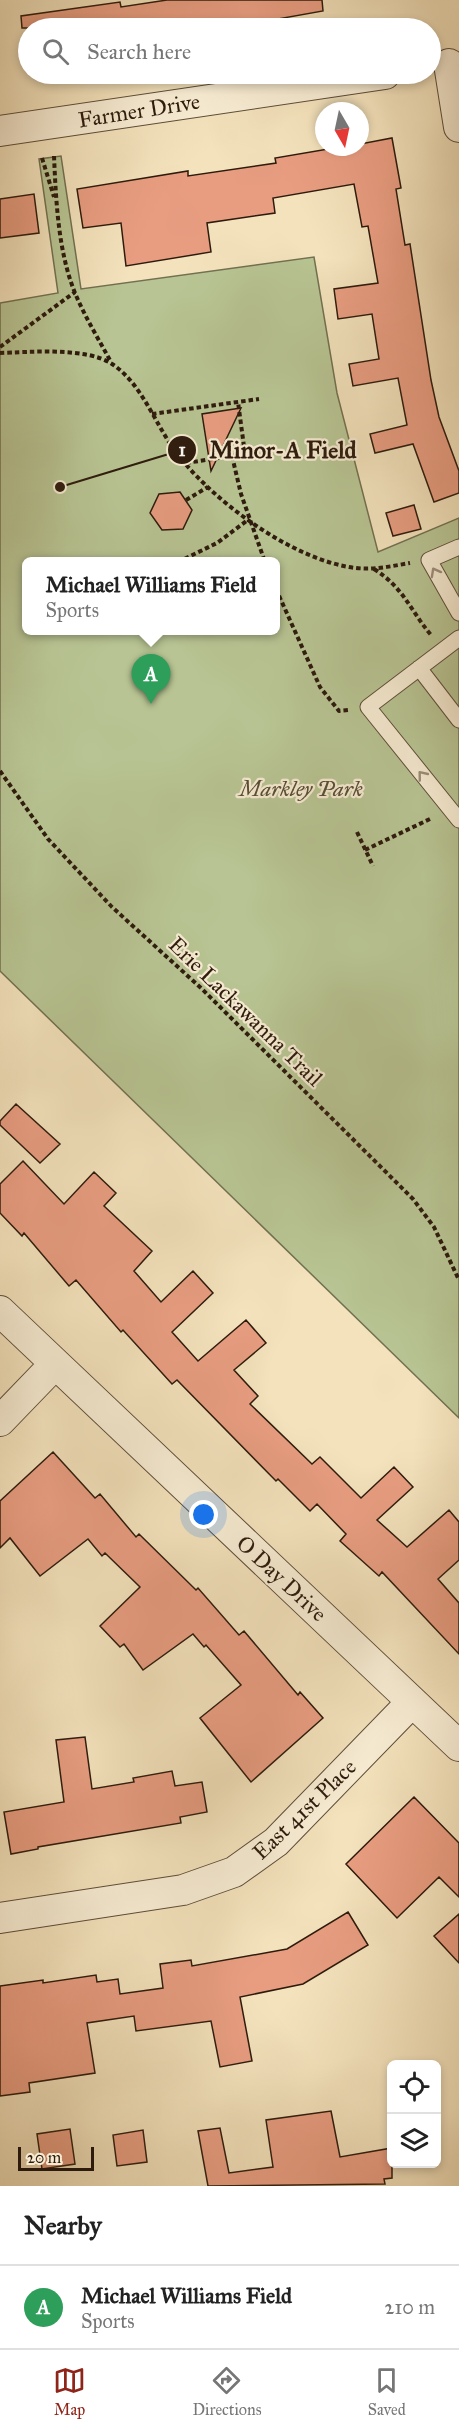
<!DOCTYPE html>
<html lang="en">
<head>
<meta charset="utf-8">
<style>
	:root { --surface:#fff; --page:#f6f6f6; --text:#222; --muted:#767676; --line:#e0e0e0; --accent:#8f2418 }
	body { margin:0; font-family:"IM FELL Great Primer",serif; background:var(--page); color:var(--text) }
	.controls { position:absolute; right:18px; bottom:18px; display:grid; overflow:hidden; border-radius:9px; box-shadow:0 3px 9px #0003 }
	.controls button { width:54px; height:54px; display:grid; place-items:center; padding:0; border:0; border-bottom:2px solid var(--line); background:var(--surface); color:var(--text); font:30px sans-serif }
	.compass { position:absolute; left:315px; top:102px; width:54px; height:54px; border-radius:50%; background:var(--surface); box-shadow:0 3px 9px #0003; rotate:171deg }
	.scale { position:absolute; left:18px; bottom:15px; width:76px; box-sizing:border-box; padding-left:6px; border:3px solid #2d1b0d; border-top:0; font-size:16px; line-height:21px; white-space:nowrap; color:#2d1b0d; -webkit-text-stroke:4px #f7ecd3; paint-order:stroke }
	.you { position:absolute; left:204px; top:1515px; width:21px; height:21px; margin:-15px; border:4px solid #fff; border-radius:50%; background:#1a73e8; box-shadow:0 0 0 9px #1a73e833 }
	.badge { display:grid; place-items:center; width:39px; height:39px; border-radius:50%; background:var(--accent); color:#fff; font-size:20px; font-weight:700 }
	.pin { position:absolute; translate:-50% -50px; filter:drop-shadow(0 2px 3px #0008) }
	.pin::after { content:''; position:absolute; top:32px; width:21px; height:18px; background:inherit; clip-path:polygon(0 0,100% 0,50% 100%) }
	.popup { position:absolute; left:22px; top:557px; width:258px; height:78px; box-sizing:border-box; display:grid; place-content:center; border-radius:9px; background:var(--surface); filter:drop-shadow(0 2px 4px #0005); font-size:20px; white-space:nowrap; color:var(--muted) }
	.popup b { font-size:22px; color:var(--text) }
	.popup::after { content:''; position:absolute; left:50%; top:100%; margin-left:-12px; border:12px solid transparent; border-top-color:var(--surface) }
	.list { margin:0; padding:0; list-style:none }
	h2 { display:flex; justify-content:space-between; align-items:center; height:78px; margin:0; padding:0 24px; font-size:26px }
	h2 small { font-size:20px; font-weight:400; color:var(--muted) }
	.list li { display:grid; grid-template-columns:39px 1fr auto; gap:18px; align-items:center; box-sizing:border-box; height:84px; padding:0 24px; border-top:2px solid var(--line) }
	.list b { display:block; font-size:22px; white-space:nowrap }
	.list p { margin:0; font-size:20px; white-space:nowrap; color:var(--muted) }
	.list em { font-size:20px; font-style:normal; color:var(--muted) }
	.icon { flex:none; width:33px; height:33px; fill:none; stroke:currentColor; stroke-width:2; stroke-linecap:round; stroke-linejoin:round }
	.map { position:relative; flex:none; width:459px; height:2186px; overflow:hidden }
	.search { position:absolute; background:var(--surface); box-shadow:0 3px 9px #0003; left:18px; right:18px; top:18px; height:66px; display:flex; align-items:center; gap:15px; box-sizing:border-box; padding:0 21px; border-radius:33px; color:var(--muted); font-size:22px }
	.sheet { height:162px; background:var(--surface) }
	nav { display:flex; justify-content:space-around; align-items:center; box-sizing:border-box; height:84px; border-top:2px solid var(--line); background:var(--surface); font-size:16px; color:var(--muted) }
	nav a { display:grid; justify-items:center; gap:3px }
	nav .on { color:var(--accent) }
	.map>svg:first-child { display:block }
	.green { fill:#b8c493; stroke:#727050; stroke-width:1.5; fill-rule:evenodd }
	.building { fill:#e89d81; stroke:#2d1b0d; stroke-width:1.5 }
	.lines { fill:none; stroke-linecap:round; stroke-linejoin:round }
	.service-casing { stroke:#5e4d39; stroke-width:17 }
	.minor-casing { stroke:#5e4d39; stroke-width:32 }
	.path { stroke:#2d1b0d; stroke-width:4; stroke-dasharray:4.5 3; stroke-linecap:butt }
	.service { stroke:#f7ecd3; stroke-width:15 }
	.minor { stroke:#f7ecd3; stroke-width:30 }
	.oneway { stroke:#9c8e7a }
	.labels { text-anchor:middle; stroke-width:4.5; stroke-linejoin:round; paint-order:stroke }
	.street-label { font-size:22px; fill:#2d1b0d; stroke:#f7ecd3 }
	.park-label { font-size:22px; font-style:italic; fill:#574e35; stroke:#f7ecd3 }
	.leader { fill:none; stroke:#2d1b0d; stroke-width:2 }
	.callout-dot { fill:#2d1b0d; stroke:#f7ecd3; stroke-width:2 }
	.mark-label { font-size:18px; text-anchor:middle; font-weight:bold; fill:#fff }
	.callout-label { font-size:24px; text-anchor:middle; font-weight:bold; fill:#2d1b0d; stroke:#f7ecd3; stroke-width:4.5; stroke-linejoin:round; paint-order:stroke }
</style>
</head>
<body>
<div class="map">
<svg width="459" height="2186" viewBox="0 0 459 2186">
	<rect width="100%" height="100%" fill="#f3e2bc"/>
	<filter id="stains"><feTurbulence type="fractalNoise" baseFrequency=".00333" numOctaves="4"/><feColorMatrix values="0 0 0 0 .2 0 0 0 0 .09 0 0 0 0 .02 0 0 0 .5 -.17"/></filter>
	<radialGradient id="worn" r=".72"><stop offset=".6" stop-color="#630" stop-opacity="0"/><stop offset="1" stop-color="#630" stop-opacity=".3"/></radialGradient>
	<path class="green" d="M61,156L81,289L314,257L337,393L378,552L459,518V1418L0,971V303L58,293L39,159ZM27,562H276V630H27Z"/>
	<path class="building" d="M167,0H322L323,11L227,28H22L21,16L120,2L121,7Z
		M392,138L401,188L396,189L405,245L410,244L431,380L439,417L459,471V493L434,502L413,444L375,453L370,434L407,425L398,378L353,386L349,364L379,359L372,314L338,319L334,289L378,283L368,226L362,227L354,184L273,198L275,213L207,223L211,252L126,266L121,223L83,228L77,189L188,171V176L276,163L275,158L340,147H360V144Z
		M34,194L39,233L0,238V199Z
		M241,408L211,471L202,414Z
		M180,492L192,510L183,529L162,530L150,513L159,494Z
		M414,505L421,529L393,536L386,513Z
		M16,1104L60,1144L40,1163L0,1125V1121Z
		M23,1161L64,1204L94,1172L116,1193L104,1206L152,1251L134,1271L161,1302L193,1271L213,1293L172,1332L198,1361L246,1320L266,1343L234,1370L258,1396L250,1404L312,1464L320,1457L361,1498L394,1467L413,1487L377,1520L407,1547L449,1510L459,1522V1560L438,1579L459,1603V1654L382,1572L379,1576L340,1541L346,1534L317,1504L310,1511L278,1479L276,1481L177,1380L172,1384L123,1330L121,1332L76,1280L69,1286L24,1233L22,1236L0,1213V1184Z
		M53,1452L95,1498L100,1494L136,1537L139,1534L196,1590L198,1588L239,1635L244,1631L298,1695L300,1692L323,1718L251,1782L200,1718L241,1685L206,1645L204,1647L193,1634L143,1670L124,1644L120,1647L100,1626L140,1587L105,1553L102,1556L88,1539L40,1576L10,1538L0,1548V1501Z
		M85,1737L92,1789L134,1782L133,1778L172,1771L175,1786L202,1782L207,1812L180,1817L181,1823L38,1847V1849L11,1854L4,1812L64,1802L56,1740Z
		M414,1797L459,1843V1897L439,1877L397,1918L346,1864Z
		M348,1912L368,1945L303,1984L240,1997L252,2061L220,2067L211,2021L136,2031L134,2016L87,2023L95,2073L29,2083L30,2092L0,2096V1986L43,1980V1983L96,1975L97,1982L118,1979L120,1994L163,1988L160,1964L191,1960L192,1966L287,1949Z
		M459,1914V1963L434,1936Z
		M331,2111L340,2157L392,2148V2178L384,2179L385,2184L208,2186L198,2131L220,2128L229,2173L273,2167L266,2120Z
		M70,2129L75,2164L42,2169L37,2134Z
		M143,2130L147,2162L117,2166L113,2135Z"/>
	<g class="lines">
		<g class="service-casing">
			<path id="service" d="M459,547L429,560L459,613
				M459,638L368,707L459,820
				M419,668L459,720"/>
		</g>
		<g class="minor-casing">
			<path id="minor" d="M449,64L459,127
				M0,131L385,74
				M0,1311L459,1746
				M0,1421L55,1364
				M0,1918L183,1890L234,1872L276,1842L412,1702"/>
		</g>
		<path class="path" d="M54,156C56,201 58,251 75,293C85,317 99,340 111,362
			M42,158L54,197
			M0,347L75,292
			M0,353C30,352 87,347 112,364C141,383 154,421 173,448C209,499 293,561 356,568C375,570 392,566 410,563
			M152,414L259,399
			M232,456L241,494L265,562
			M186,463L245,454L238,402
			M186,500L208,487
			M178,562L217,543L249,519
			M374,569C404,588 410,610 431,635
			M276,589L320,687L339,711L349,710
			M0,771L48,839L112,907L201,988L413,1199L434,1227L459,1280
			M357,832L373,866
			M365,850L432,818"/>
		<use href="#service" class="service"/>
		<use href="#minor" class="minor"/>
	</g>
	<defs><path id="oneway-chevron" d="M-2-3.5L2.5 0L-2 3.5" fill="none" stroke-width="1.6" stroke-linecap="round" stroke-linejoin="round" transform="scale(1.5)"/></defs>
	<g class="oneway">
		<use href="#oneway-chevron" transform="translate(435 572) rotate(-119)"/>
		<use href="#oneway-chevron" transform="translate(422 775) rotate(-129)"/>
	</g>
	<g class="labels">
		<g class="street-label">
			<text transform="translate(139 110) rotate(-9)" y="8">Farmer Drive</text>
			<text transform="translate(246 1011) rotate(44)" y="8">Erie Lackawanna Trail</text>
			<text transform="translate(282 1578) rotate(43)" y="8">O Day Drive</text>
			<text transform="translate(304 1809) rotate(-44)" y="8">East 41st Place</text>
		</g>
		<g class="park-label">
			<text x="301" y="796">Markley Park</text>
		</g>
	</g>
	<path class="leader" d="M60 487L182 450"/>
	<g class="callout-dot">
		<circle cx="60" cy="487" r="6"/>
		<circle cx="182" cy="450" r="15"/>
	</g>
	<g class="mark-label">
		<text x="182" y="456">1</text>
	</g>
	<g class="callout-label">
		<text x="283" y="458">Minor-A Field</text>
	</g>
	<rect width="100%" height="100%" filter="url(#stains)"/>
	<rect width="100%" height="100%" fill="url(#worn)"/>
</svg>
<div class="controls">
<button><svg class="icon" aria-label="locate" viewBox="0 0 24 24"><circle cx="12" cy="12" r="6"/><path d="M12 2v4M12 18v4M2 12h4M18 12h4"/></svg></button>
<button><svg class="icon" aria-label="layers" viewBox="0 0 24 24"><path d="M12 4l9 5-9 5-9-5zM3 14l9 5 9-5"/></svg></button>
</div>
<svg class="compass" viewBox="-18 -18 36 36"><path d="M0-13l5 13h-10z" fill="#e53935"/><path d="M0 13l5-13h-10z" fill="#767676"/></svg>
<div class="scale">20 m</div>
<div class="you"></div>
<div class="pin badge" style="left:151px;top:704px;background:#2e9e5b">A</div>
<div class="popup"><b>Michael Williams Field</b>Sports</div>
<div class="search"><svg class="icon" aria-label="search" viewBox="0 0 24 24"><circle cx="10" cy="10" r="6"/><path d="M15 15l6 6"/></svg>Search here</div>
</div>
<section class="sheet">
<h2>Nearby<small></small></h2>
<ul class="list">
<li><span class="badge" style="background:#2e9e5b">A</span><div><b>Michael Williams Field</b><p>Sports</p></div><em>210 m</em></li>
</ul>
</section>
<nav>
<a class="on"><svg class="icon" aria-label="map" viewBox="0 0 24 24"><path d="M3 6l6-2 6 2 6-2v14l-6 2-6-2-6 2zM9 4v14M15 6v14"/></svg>Map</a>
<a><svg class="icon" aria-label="directions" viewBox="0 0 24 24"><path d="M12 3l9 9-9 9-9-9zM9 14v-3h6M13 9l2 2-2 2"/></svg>Directions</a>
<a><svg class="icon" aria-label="saved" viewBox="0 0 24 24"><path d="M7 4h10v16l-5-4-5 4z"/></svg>Saved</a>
</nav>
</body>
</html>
